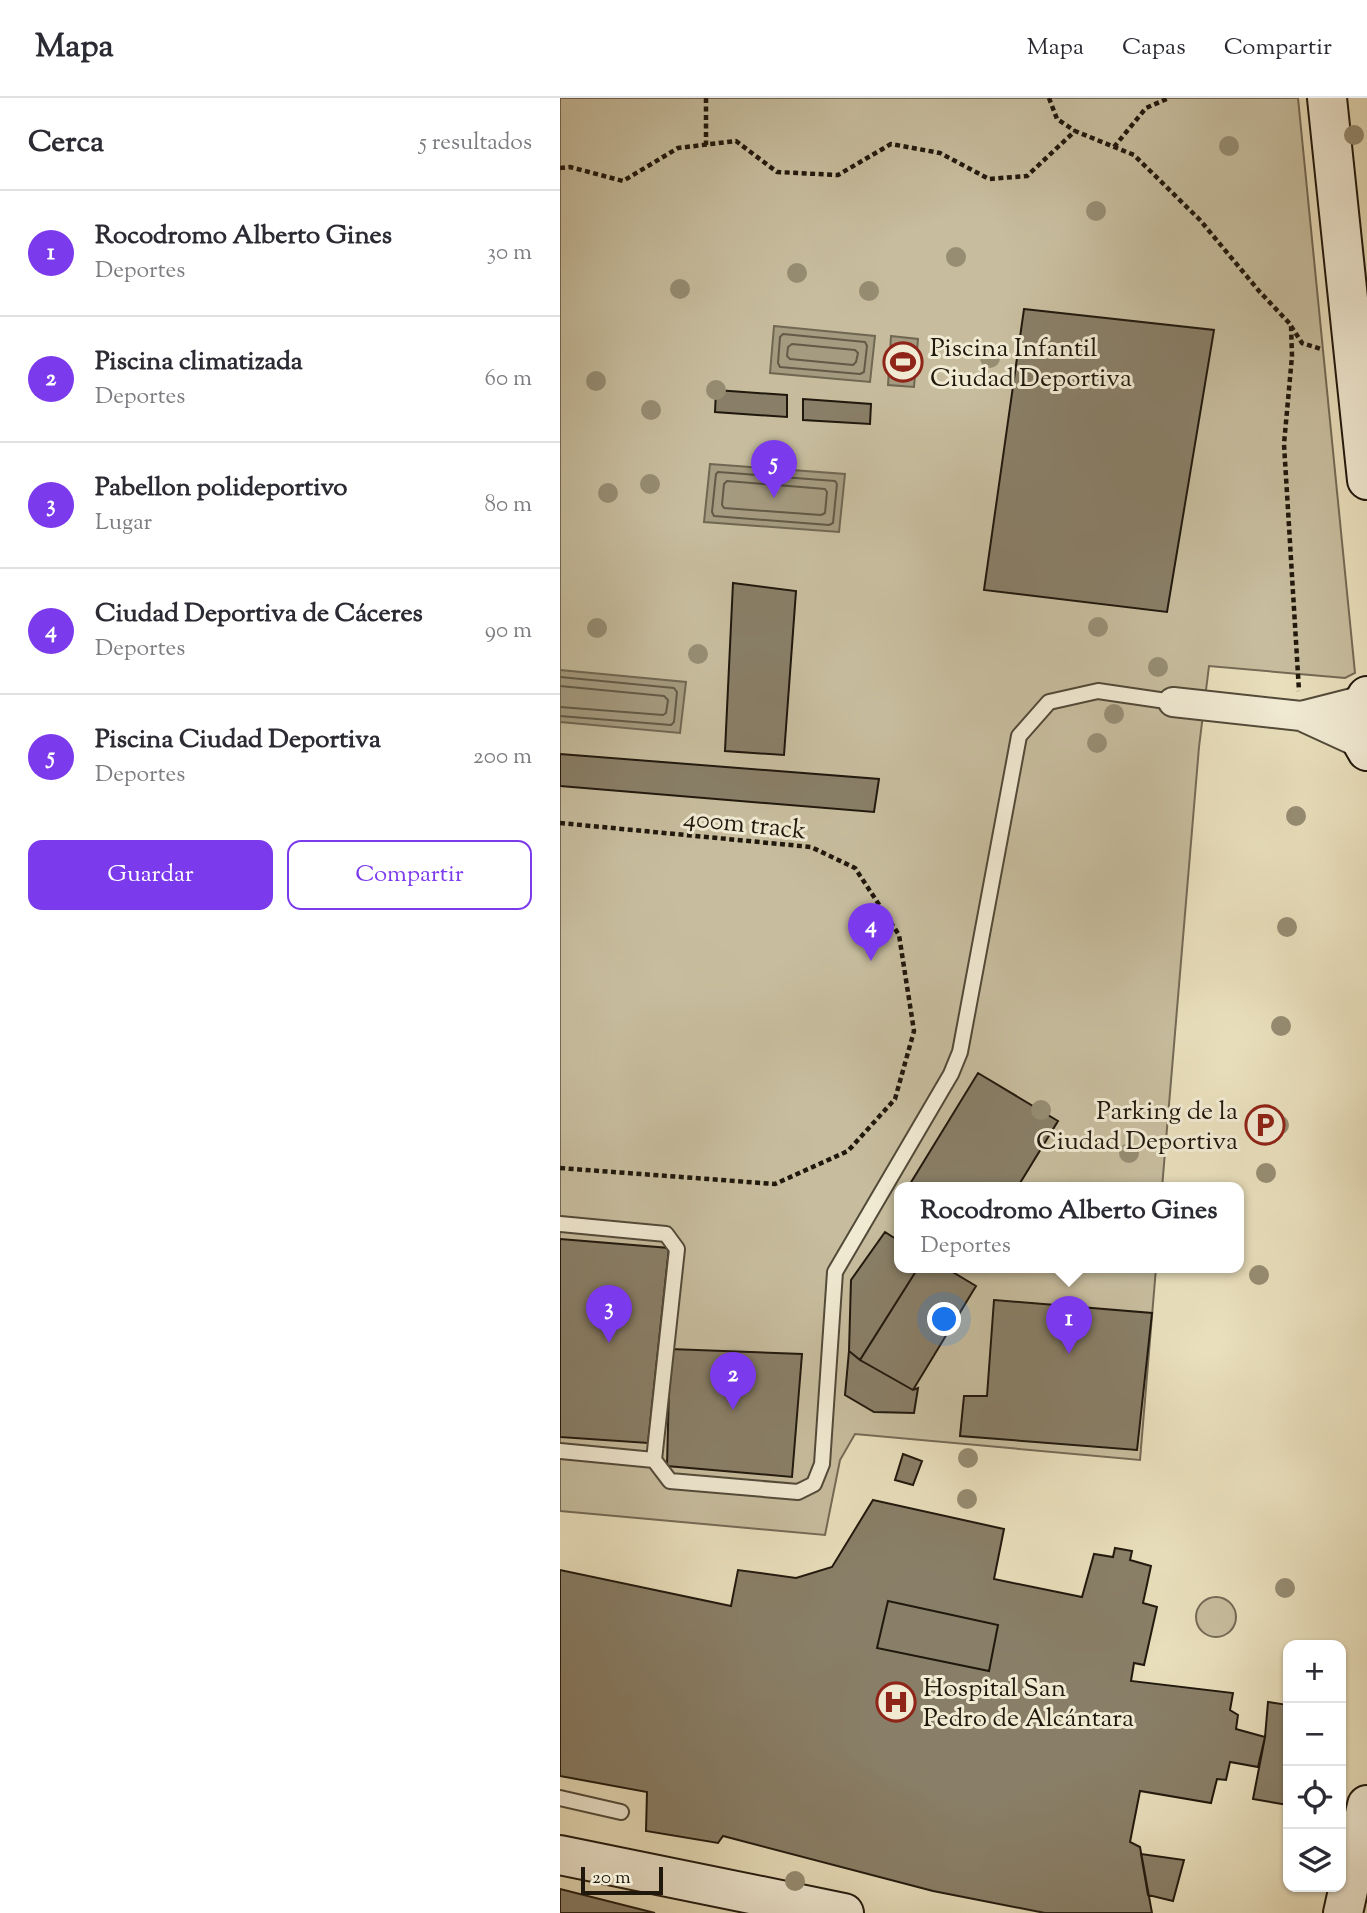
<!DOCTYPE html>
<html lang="es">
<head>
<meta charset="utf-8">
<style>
	:root { --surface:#fff; --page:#f7f7f7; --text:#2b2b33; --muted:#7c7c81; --line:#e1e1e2; --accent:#7c3aed }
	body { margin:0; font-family:"Sorts Mill Goudy",serif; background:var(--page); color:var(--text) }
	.controls { position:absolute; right:21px; bottom:21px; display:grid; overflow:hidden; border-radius:14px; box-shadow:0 2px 5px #0004 }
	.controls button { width:63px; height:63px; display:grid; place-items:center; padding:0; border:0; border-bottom:2px solid var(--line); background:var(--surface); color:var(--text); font:35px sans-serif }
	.scale { position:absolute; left:21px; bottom:18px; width:82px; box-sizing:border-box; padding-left:7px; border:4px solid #20180d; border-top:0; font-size:19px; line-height:24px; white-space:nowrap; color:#20180d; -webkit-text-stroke:5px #f1ead3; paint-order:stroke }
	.you { position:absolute; left:385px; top:1222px; width:24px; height:24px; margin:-18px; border:5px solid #fff; border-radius:50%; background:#1a73e8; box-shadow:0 0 0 10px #1a73e833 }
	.badge { display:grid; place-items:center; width:46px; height:46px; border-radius:50%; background:var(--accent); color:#fff; font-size:23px; font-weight:700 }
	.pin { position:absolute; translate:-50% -58px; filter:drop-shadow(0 2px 4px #0008) }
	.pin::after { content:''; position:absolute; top:37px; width:24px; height:21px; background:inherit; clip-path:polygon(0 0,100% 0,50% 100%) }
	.popup { position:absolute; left:334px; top:1084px; width:350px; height:91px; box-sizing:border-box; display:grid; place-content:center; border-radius:14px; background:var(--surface); filter:drop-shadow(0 2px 5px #0005); font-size:23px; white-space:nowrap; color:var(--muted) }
	.popup b { font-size:26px; color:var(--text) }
	.popup::after { content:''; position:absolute; left:50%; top:100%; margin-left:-14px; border:14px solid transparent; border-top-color:var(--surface) }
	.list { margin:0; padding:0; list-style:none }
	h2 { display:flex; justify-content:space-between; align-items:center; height:91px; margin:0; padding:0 28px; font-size:30px }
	h2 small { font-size:23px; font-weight:400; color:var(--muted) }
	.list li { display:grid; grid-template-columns:46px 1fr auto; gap:21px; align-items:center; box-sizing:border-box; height:126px; padding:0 28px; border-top:2px solid var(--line) }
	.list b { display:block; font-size:26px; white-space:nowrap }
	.list p { margin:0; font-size:23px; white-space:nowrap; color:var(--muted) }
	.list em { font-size:23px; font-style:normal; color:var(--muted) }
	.actions { display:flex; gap:14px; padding:21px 28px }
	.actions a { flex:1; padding:16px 0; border:2px solid var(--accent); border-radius:14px; text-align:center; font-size:24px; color:var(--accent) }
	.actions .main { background:var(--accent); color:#fff }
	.icon { flex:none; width:38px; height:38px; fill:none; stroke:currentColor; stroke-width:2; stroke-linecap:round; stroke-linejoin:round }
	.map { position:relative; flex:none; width:807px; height:1815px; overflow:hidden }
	header { display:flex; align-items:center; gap:42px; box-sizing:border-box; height:98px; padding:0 35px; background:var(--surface); border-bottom:2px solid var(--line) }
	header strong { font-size:33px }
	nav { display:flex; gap:38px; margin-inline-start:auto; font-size:24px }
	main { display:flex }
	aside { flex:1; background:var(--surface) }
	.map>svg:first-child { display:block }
	.green { fill:#c7bd9e; stroke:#746a56; stroke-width:2 }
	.water { fill:#a59b80; stroke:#706752; stroke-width:2 }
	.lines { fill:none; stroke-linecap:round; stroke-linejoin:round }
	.shore { stroke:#625a46; stroke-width:2 }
	.building { fill:#897f68; stroke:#20180d; stroke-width:2 }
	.lane-casing { stroke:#524a39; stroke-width:18 }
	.street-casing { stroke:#524a39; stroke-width:32 }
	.secondary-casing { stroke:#20180d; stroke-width:42 }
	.path { stroke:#20180d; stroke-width:4.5; stroke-dasharray:5 3.5; stroke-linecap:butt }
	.lane { stroke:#f1ead3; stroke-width:14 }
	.street { stroke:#f1ead3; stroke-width:28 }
	.secondary { stroke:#f1ead3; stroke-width:38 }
	.tree { fill:#968d73 }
	.labels { text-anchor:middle; stroke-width:6; stroke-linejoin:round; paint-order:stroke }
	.poi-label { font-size:26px; fill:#20180d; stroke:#f1ead3; text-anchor:start }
	.street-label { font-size:26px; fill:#20180d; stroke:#f1ead3 }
</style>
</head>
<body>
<header>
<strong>Mapa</strong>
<nav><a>Mapa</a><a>Capas</a><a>Compartir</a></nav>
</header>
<main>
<aside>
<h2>Cerca<small>5 resultados</small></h2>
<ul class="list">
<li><span class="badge">1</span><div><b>Rocodromo Alberto Gines</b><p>Deportes</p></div><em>30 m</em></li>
<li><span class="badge">2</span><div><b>Piscina climatizada</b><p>Deportes</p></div><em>60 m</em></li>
<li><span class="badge">3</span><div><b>Pabellon polideportivo</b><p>Lugar</p></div><em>80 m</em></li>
<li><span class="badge">4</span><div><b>Ciudad Deportiva de Cáceres</b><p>Deportes</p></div><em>90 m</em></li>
<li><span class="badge">5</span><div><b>Piscina Ciudad Deportiva</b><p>Deportes</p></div><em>200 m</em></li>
</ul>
<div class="actions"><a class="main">Guardar</a><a>Compartir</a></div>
</aside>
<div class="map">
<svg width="807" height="1815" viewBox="0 0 807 1815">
	<rect width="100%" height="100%" fill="#e9dfbc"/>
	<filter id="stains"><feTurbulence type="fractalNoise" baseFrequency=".00286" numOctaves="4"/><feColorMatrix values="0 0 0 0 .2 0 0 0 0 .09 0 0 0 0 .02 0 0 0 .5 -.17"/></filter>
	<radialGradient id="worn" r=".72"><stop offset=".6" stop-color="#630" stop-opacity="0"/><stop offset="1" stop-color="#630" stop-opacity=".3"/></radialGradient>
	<path class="green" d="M0,0H738L795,575L785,580L649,568L639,649L602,1090H339V1170H596L580,1362L295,1336L280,1362L265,1437L0,1413Z
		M636 1519a20 20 0 1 1 40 0a20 20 0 1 1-40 0Z"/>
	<path class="water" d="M214,228L315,238L310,284L210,275Z
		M331,238L358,241L354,289L328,287Z
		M150,366L285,376L279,434L144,424Z
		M0,572L126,584L120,635L0,624Z"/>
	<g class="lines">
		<path class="shore" d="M223,236L305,244L307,248L304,274L300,276L220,269L218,265L220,239Z
			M232,246L295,252L298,255L296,264L293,267L230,261L227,258L228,249Z
			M341,246L348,247L350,250L347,278L344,281H338L336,278L337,249Z
			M158,374L275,383L277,386L273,425L269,427L154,418L152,414L156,376Z
			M167,383L265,391L267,394L265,415L261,417L164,410L162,407L164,386Z
			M0,579L114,590L117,594L114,624L111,627L0,618
			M0,588L104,598L108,602L106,615L103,617L0,609"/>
	</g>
	<path class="building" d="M464,211L654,232L607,514L424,492Z
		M156,292L227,297V319L155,314Z
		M243,301L311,306L310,326L243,322Z
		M173,485L236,493L224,657L165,653Z
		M0,656L319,681L314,714L0,688Z
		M418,975L498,1023L457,1090H356L350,1086Z
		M325,1134L339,1143V1170H358L300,1262L289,1253L291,1182Z
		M0,1141L109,1150L88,1345L0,1339Z
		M358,1170H386L416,1188L353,1292L300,1262Z
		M434,1202L592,1215L577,1352L400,1338L404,1298H427Z
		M110,1251L242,1256L232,1379L107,1368Z
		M289,1253L300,1262L353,1292L358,1290L354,1315L314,1314L285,1297Z
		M343,1356L362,1363L353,1387L335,1382Z
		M313,1402L444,1431L434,1481L522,1499L534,1456L553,1459L555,1450L572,1453L570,1462L591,1468L583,1505L597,1509L584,1567L574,1565L571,1583L673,1595L670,1612L678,1617L676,1631L705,1639L698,1669L670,1664L666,1682L657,1681L651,1705L580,1693L570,1744L580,1749L592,1815H485L373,1793L163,1738L158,1745L86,1733L87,1694L0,1678V1472L171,1508L178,1472L236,1480L272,1469Z
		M328,1503L438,1527L429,1573L317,1550Z
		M708,1604L728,1607V1707L693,1701L705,1639Z
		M581,1756L624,1762L613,1803L588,1797Z
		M0,1791L95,1815H0Z"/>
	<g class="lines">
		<g class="lane-casing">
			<path id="lane" d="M0,1126L106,1136L117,1151L94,1362L110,1383L238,1394L254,1386L262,1366L275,1174L391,976L400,954L459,638L489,604L538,593L613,604
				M0,1353L94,1362
				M0,1700L61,1714"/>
		</g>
		<g class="street-casing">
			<path id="street" d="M613,604L741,618L802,646
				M741,618L804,602"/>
		</g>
		<g class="secondary-casing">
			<path id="secondary" d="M767,0L807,382
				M807,598C796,614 796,637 807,653
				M0,1757L284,1815
				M783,1815L807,1707"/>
		</g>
		<path class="path" d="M146,0V47
			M489,0L497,21L515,33
			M554,49L586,10L609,0
			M0,70L10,69L63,83L118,50L176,43L217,74L278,77L331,46L380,55L429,81L467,78L515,33L574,57L640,122L699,193L731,227L732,258L724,346L739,593
			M731,228L742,245L761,251
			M0,725L251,749L295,770L339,837L354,933L335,1001L288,1053L215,1086L0,1070"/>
		<use href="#lane" class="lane"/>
		<use href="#street" class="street"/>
		<use href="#secondary" class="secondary"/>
	</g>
	<g class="tree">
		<circle cx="794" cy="37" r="10"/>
		<circle cx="669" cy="48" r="10"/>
		<circle cx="536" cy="113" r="10"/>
		<circle cx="396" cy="159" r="10"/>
		<circle cx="237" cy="175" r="10"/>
		<circle cx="120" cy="191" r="10"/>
		<circle cx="309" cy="193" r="10"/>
		<circle cx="430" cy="260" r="10"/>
		<circle cx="36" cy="283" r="10"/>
		<circle cx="156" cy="292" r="10"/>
		<circle cx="91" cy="312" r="10"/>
		<circle cx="90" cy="386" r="10"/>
		<circle cx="48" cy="395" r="10"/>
		<circle cx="538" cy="529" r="10"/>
		<circle cx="37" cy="530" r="10"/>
		<circle cx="138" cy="556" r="10"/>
		<circle cx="598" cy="569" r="10"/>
		<circle cx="554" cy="616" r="10"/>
		<circle cx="537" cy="645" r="10"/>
		<circle cx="736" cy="718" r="10"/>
		<circle cx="727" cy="829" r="10"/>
		<circle cx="721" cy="928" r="10"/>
		<circle cx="481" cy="1012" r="10"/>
		<circle cx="719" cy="1027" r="10"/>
		<circle cx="569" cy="1055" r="10"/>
		<circle cx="706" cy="1075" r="10"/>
		<circle cx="699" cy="1177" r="10"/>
		<circle cx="408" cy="1360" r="10"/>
		<circle cx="407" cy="1401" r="10"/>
		<circle cx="725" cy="1490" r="10"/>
		<circle cx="235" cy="1783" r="10"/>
	</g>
	<defs>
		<g id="stadium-ring" transform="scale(2.0125)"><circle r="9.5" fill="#f1ead3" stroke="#8f2418" stroke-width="1.5"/><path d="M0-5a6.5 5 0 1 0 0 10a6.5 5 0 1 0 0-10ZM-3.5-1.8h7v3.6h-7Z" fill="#8f2418"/></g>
		<g id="parking-ring" transform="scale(2.0125)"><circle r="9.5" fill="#f1ead3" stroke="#8f2418" stroke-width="1.5"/><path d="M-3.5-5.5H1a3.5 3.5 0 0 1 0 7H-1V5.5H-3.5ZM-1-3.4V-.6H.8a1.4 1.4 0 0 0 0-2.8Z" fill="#8f2418"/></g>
		<g id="hospital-ring" transform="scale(2.0125)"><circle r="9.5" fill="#f1ead3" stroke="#8f2418" stroke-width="1.5"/><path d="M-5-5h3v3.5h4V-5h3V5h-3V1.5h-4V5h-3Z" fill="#8f2418"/></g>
	</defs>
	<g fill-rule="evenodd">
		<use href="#stadium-ring" x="343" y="264"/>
		<use href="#parking-ring" x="705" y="1027"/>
		<use href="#hospital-ring" x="336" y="1604"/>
	</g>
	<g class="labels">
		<g class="poi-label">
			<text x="370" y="258">Piscina Infantil<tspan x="370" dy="30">Ciudad Deportiva</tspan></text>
			<text x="678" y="1021" text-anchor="end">Parking de la<tspan x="678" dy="30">Ciudad Deportiva</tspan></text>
			<text x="363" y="1598">Hospital San<tspan x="363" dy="30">Pedro de Alcántara</tspan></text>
		</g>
		<g class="street-label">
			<text transform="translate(185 725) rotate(6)" y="9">400m track</text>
		</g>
	</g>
	<rect width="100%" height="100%" filter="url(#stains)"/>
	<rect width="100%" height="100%" fill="url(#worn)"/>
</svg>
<div class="controls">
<button>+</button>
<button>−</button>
<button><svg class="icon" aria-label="locate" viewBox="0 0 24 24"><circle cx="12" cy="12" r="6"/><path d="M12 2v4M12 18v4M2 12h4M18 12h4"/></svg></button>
<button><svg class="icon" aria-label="layers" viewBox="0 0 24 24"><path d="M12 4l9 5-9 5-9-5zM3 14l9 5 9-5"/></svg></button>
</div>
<div class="scale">20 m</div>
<div class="you"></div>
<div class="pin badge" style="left:509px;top:1256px">1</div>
<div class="popup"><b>Rocodromo Alberto Gines</b>Deportes</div>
<div class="pin badge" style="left:173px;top:1312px">2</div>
<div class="pin badge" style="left:49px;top:1245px">3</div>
<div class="pin badge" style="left:311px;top:863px">4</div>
<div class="pin badge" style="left:214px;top:400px">5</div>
</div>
</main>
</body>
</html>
